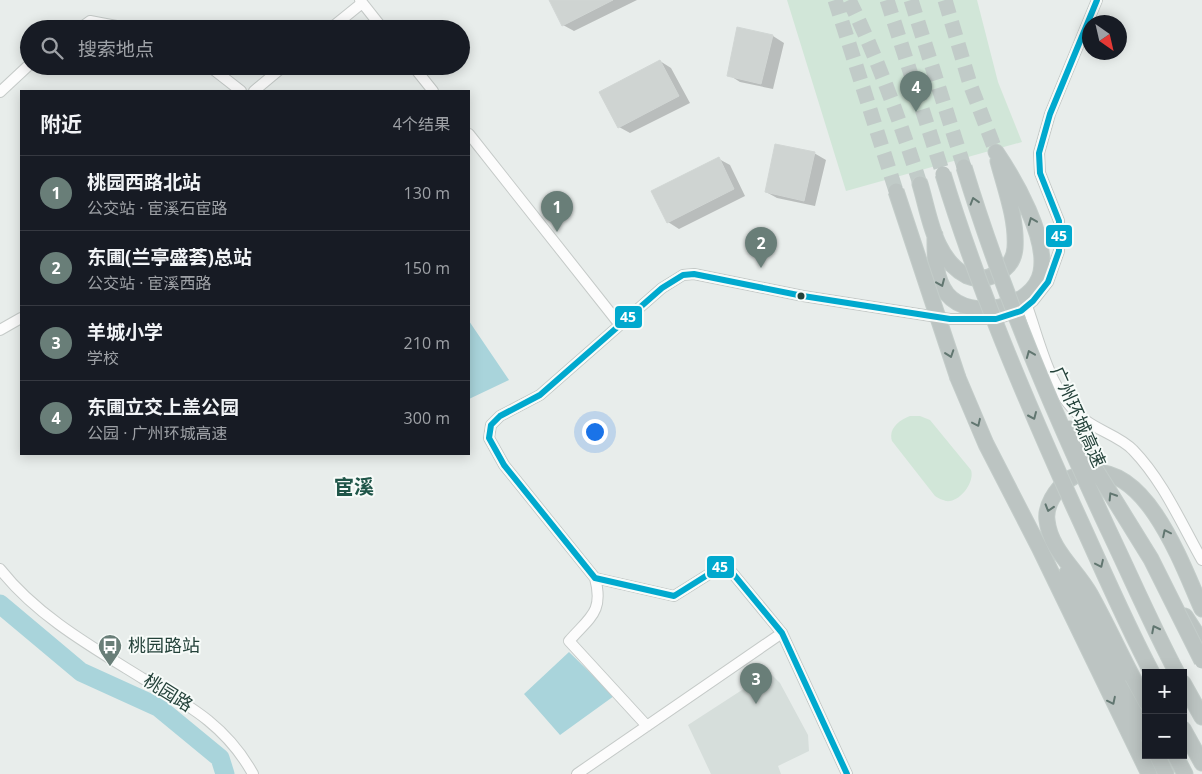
<!DOCTYPE html>
<html lang="zh">
<head>
<meta charset="utf-8">
<style>
	:root { --surface:#171b24; --page:#242831; --text:#f1f3f6; --muted:#9ea1a6; --line:#363941; --accent:#697e78 }
	body { margin:0; font-family:"Open Sans","Noto Sans SC",sans-serif; background:var(--page); color:var(--text) }
	.controls { position:absolute; right:15px; bottom:15px; display:grid; overflow:hidden; border-radius:0px; box-shadow:0 2px 12px #0003 }
	.controls button { width:45px; height:45px; display:grid; place-items:center; padding:0; border:0; border-bottom:1px solid var(--line); background:var(--surface); color:var(--text); font:25px sans-serif }
	.compass { position:absolute; left:1082px; top:15px; width:45px; height:45px; border-radius:50%; background:var(--surface); box-shadow:0 2px 12px #0003; rotate:146deg }
	.you { position:absolute; left:594px; top:431px; width:18px; height:18px; margin:-12px; border:4px solid #fff; border-radius:50%; background:#1a73e8; box-shadow:0 0 0 8px #1a73e833 }
	.badge { display:grid; place-items:center; width:32px; height:32px; border-radius:50%; background:var(--accent); color:#fff; font-size:16px; font-weight:700 }
	.pin { position:absolute; translate:-50% -41px; filter:drop-shadow(0 1px 2px #0008) }
	.pin::after { content:''; position:absolute; top:26px; width:18px; height:15px; background:inherit; clip-path:polygon(0 0,100% 0,50% 100%) }
	.list { margin:0; padding:0; list-style:none }
	h2 { display:flex; justify-content:space-between; align-items:center; height:65px; margin:0; padding:0 20px; font-size:21px }
	h2 small { font-size:16px; font-weight:400; color:var(--muted) }
	.list li { display:grid; grid-template-columns:32px 1fr auto; gap:15px; align-items:center; box-sizing:border-box; height:75px; padding:0 20px; border-top:1px solid var(--line) }
	.list b { display:block; font-size:19px; white-space:nowrap }
	.list p { margin:0; font-size:16px; white-space:nowrap; color:var(--muted) }
	.list em { font-size:16px; font-style:normal; color:var(--muted) }
	.icon { flex:none; width:28px; height:28px; fill:none; stroke:currentColor; stroke-width:2; stroke-linecap:round; stroke-linejoin:round }
	.map { position:relative; flex:none; width:1202px; height:774px; overflow:hidden }
	.search { position:absolute; background:var(--surface); box-shadow:0 2px 12px #0003; left:20px; top:20px; width:450px; height:55px; display:flex; align-items:center; gap:12px; box-sizing:border-box; padding:0 18px; border-radius:28px; color:var(--muted); font-size:19px }
	.panel { position:absolute; background:var(--surface); box-shadow:0 2px 12px #0003; left:20px; top:90px; width:450px; height:365px; border-radius:0px }
	.map>svg:first-child { display:block }
	.built { fill:#d6dedb }
	.green { fill:#d1e6d8 }
	.water { fill:#a9d4db }
	.shadow { fill:#0003 }
	.lines { fill:none; stroke-linecap:round; stroke-linejoin:round }
	.river { stroke:#a9d4db; stroke-width:19 }
	.building { fill:#cfd4d2; stroke:#d1d6d4 }
	.highway-tunnel { stroke:#c1cbc8; stroke-width:15; stroke-dasharray:15 8; stroke-linecap:butt }
	.minor-casing { stroke:#c5cac8; stroke-width:12 }
	.highway-casing { stroke:#c3ccc9; stroke-width:17 }
	.minor { stroke:#fcfcfc; stroke-width:10 }
	.highway { stroke:#bcc4c2; stroke-width:15 }
	.highway-bridge-casing { stroke:#c3ccc9; stroke-width:17; stroke-linecap:butt }
	.highway-bridge { stroke:#bcc4c2; stroke-width:15 }
	.bus-1-casing { stroke:#f7fbf9; stroke-width:10 }
	.bus-1 { stroke:#00a9ce; stroke-width:6 }
	.oneway { stroke:#617670 }
	.bus-dot { fill:#24423a; stroke:#f7fbf9; stroke-width:2 }
	.labels { text-anchor:middle; stroke-width:4; stroke-linejoin:round; paint-order:stroke }
	.street-label { font-size:18px; fill:#24423a; stroke:#f7fbf9 }
	.poi-label { font-size:18px; fill:#24423a; stroke:#f7fbf9; text-anchor:start }
	.quarter-label { font-size:20px; font-weight:bold; fill:#1f5548; stroke:#f7fbf9 }
	.line-badge { stroke:#f7fbf9; stroke-width:2 }
	.badge-label { font-size:14px; text-anchor:middle; font-weight:bold; fill:#fff }
</style>
</head>
<body>
<div class="map">
<svg width="1202" height="774" viewBox="0 0 1202 774">
	<rect width="100%" height="100%" fill="#e8edeb"/>
	<path class="built" d="M771,674L780,683L808,735L809,751L778,766L781,774H711L688,725L762,677Z"/>
	<path class="green" d="M787,0H977L998,82L1022,142L846,191Z
		M910,416H920L930,420L971,470C975,482 960,503 946,501C942,500 938,498 935,496L892,441C888,429 899,420 910,416Z"/>
	<path class="water" d="M469,321L509,380L469,399Z
		M569,652L614,696L560,735L524,694Z"/>
	<path class="shadow" d="M551,0H637L574,31L563,25Z
		M738,28L773,36L784,43L773,89L740,82L729,75Z
		M660,61L671,68L690,103L630,133L619,127Z
		M814,153L826,160L815,206L777,198L766,192Z
		M719,159L730,165L745,196L679,229L668,222Z"/>
	<g class="lines">
		<path class="river" d="M0,604L81,672L158,707L220,758L225,774"/>
	</g>
	<path class="building" d="M549,0H613L562,26Z
		M737,27L773,35L761,84L727,76Z
		M660,60L679,96L618,128L599,92Z
		M775,144L815,152L804,201L765,192Z
		M719,157L734,189L667,223L651,191Z"/>
	<g class="lines">
		<path class="highway-tunnel" d="M835,0L896,191
			M849,0C878,59 900,121 920,184
			M887,0L943,174
			M911,0L964,167
			M945,0L970,84L996,152"/>
		<g class="minor-casing">
			<path id="minor" d="M360,0L383,29
				M79,29L90,21L132,29
				M330,29L362,3
				M209,66L241,91
				M413,66L433,91
				M254,91L284,66
				M0,92L29,65
				M469,134L620,325
				M1027,306C1041,345 1050,394 1085,420C1099,431 1121,437 1133,450C1163,481 1181,523 1202,560
				M0,330L21,318
				M0,569C37,616 92,647 142,678C188,705 226,725 253,774
				M595,578C604,612 590,617 569,641L647,726
				M577,774L782,633
				M847,774L782,633L725,564L674,596L595,578L504,465L489,438L491,425L500,416L540,395L662,288L683,275L694,274L803,296L950,319H996L1021,311L1033,301L1048,282L1059,251V221L1040,173L1039,153L1050,114L1097,0"/>
		</g>
		<g class="highway-casing">
			<path id="highway" d="M920,184C930,217 934,259 967,276C976,280 987,279 996,274C1007,269 1014,260 1015,248C1017,219 1005,188 998,161
				M935,235C935,254 934,278 947,294C970,322 1034,308 1041,272C1048,238 1015,180 996,152
				M958,378L986,444L1039,547L1149,774
				M1067,573L1118,680
				M1185,616L1202,642
				M1112,672L1146,734
				M1183,683L1202,717
				M1146,702C1126,667 1110,630 1090,594C1076,569 1050,550 1047,520C1045,506 1056,489 1067,481C1075,474 1085,472 1095,472C1150,472 1183,567 1202,609
				M1183,729L1202,763
				M1157,755L1166,774
				M1175,755L1185,774"/>
		</g>
		<use href="#minor" class="minor"/>
		<use href="#highway" class="highway"/>
		<g class="highway-bridge-casing">
			<path id="highway-bridge" d="M964,167C1002,292 1053,411 1108,529C1131,577 1152,626 1177,673
				M943,174C978,288 1024,396 1073,505C1099,561 1123,618 1152,673
				M896,191L958,378
				M1070,428L1151,559L1202,661"/>
		</g>
		<use href="#highway-bridge" class="highway-bridge"/>
		<g class="bus-1-casing">
			<path id="bus-1" d="M847,774L782,633L725,564L674,596L595,578L504,465L489,438L491,425L500,416L540,395L662,288L683,275L694,274L803,296L950,319H996L1021,311L1033,301L1048,282L1059,251V221L1040,173L1039,153L1050,114L1097,0"/>
		</g>
		<use href="#bus-1" class="bus-1"/>
	</g>
	<defs><path id="oneway-chevron" d="M-2-3.5L2.5 0L-2 3.5" fill="none" stroke-width="1.6" stroke-linecap="round" stroke-linejoin="round" transform="scale(1.25)"/></defs>
	<g class="oneway">
		<use href="#oneway-chevron" transform="translate(974 201) rotate(-107)"/>
		<use href="#oneway-chevron" transform="translate(1032 221) rotate(-112)"/>
		<use href="#oneway-chevron" transform="translate(941 283) rotate(67)"/>
		<use href="#oneway-chevron" transform="translate(950 354) rotate(71)"/>
		<use href="#oneway-chevron" transform="translate(1030 354) rotate(-112)"/>
		<use href="#oneway-chevron" transform="translate(1033 416) rotate(66)"/>
		<use href="#oneway-chevron" transform="translate(977 423) rotate(65)"/>
		<use href="#oneway-chevron" transform="translate(1112 496) rotate(-122)"/>
		<use href="#oneway-chevron" transform="translate(1049 508) rotate(107)"/>
		<use href="#oneway-chevron" transform="translate(1166 533) rotate(-116)"/>
		<use href="#oneway-chevron" transform="translate(1100 564) rotate(65)"/>
		<use href="#oneway-chevron" transform="translate(1155 629) rotate(-117)"/>
		<use href="#oneway-chevron" transform="translate(1112 701) rotate(64)"/>
	</g>
	<defs>
		<g id="bus-pin" transform="scale(1.25)"><path d="M0 17L-7.5 6A9.5 9.5 0 1 1 7.5 6Z" fill="#697e78" stroke="#f7fbf9"/><path d="M-5-6H5V4H4V6H2V4H-2V6H-4V4H-5ZM-3.5-4V0h7V-4ZM-3.5 1.2v1.5H-2V1.2ZM2 1.2v1.5H3.5V1.2Z" fill="#fff"/></g>
	</defs>
	<g fill-rule="evenodd">
		<use href="#bus-pin" x="110" y="646"/>
	</g>
	<circle class="bus-dot" cx="801" cy="296" r="4.5"/>
	<g class="labels">
		<g class="street-label">
			<text transform="translate(1078 417) rotate(66)" y="6">广州环城高速</text>
			<text transform="translate(168 693) rotate(32)" y="6">桃园路</text>
		</g>
		<g class="poi-label">
			<text x="128" y="652">桃园路站</text>
		</g>
		<g class="quarter-label">
			<text x="354" y="494">宦溪</text>
		</g>
	</g>
	<g class="line-badge">
		<rect x="1045" y="224" width="28" height="24" rx="5" fill="#00a9ce"/>
		<rect x="614" y="305" width="29" height="24" rx="5" fill="#00a9ce"/>
		<rect x="706" y="555" width="29" height="24" rx="5" fill="#00a9ce"/>
	</g>
	<g class="badge-label">
		<text x="1059" y="241">45</text>
		<text x="628" y="322">45</text>
		<text x="720" y="572">45</text>
	</g>
</svg>
<div class="controls">
<button>+</button>
<button>−</button>
</div>
<svg class="compass" viewBox="-18 -18 36 36"><path d="M0-13l5 13h-10z" fill="#e53935"/><path d="M0 13l5-13h-10z" fill="#9ea1a6"/></svg>
<div class="you"></div>
<div class="pin badge" style="left:557px;top:232px">1</div>
<div class="pin badge" style="left:761px;top:268px">2</div>
<div class="pin badge" style="left:756px;top:704px">3</div>
<div class="pin badge" style="left:916px;top:112px">4</div>
<div class="search"><svg class="icon" aria-label="search" viewBox="0 0 24 24"><circle cx="10" cy="10" r="6"/><path d="M15 15l6 6"/></svg>搜索地点</div>
<section class="panel">
<h2>附近<small>4个结果</small></h2>
<ul class="list">
<li><span class="badge">1</span><div><b>桃园西路北站</b><p>公交站 · 宦溪石宦路</p></div><em>130 m</em></li>
<li><span class="badge">2</span><div><b>东圃(兰亭盛荟)总站</b><p>公交站 · 宦溪西路</p></div><em>150 m</em></li>
<li><span class="badge">3</span><div><b>羊城小学</b><p>学校</p></div><em>210 m</em></li>
<li><span class="badge">4</span><div><b>东圃立交上盖公园</b><p>公园 · 广州环城高速</p></div><em>300 m</em></li>
</ul>
</section>
</div>
</body>
</html>
